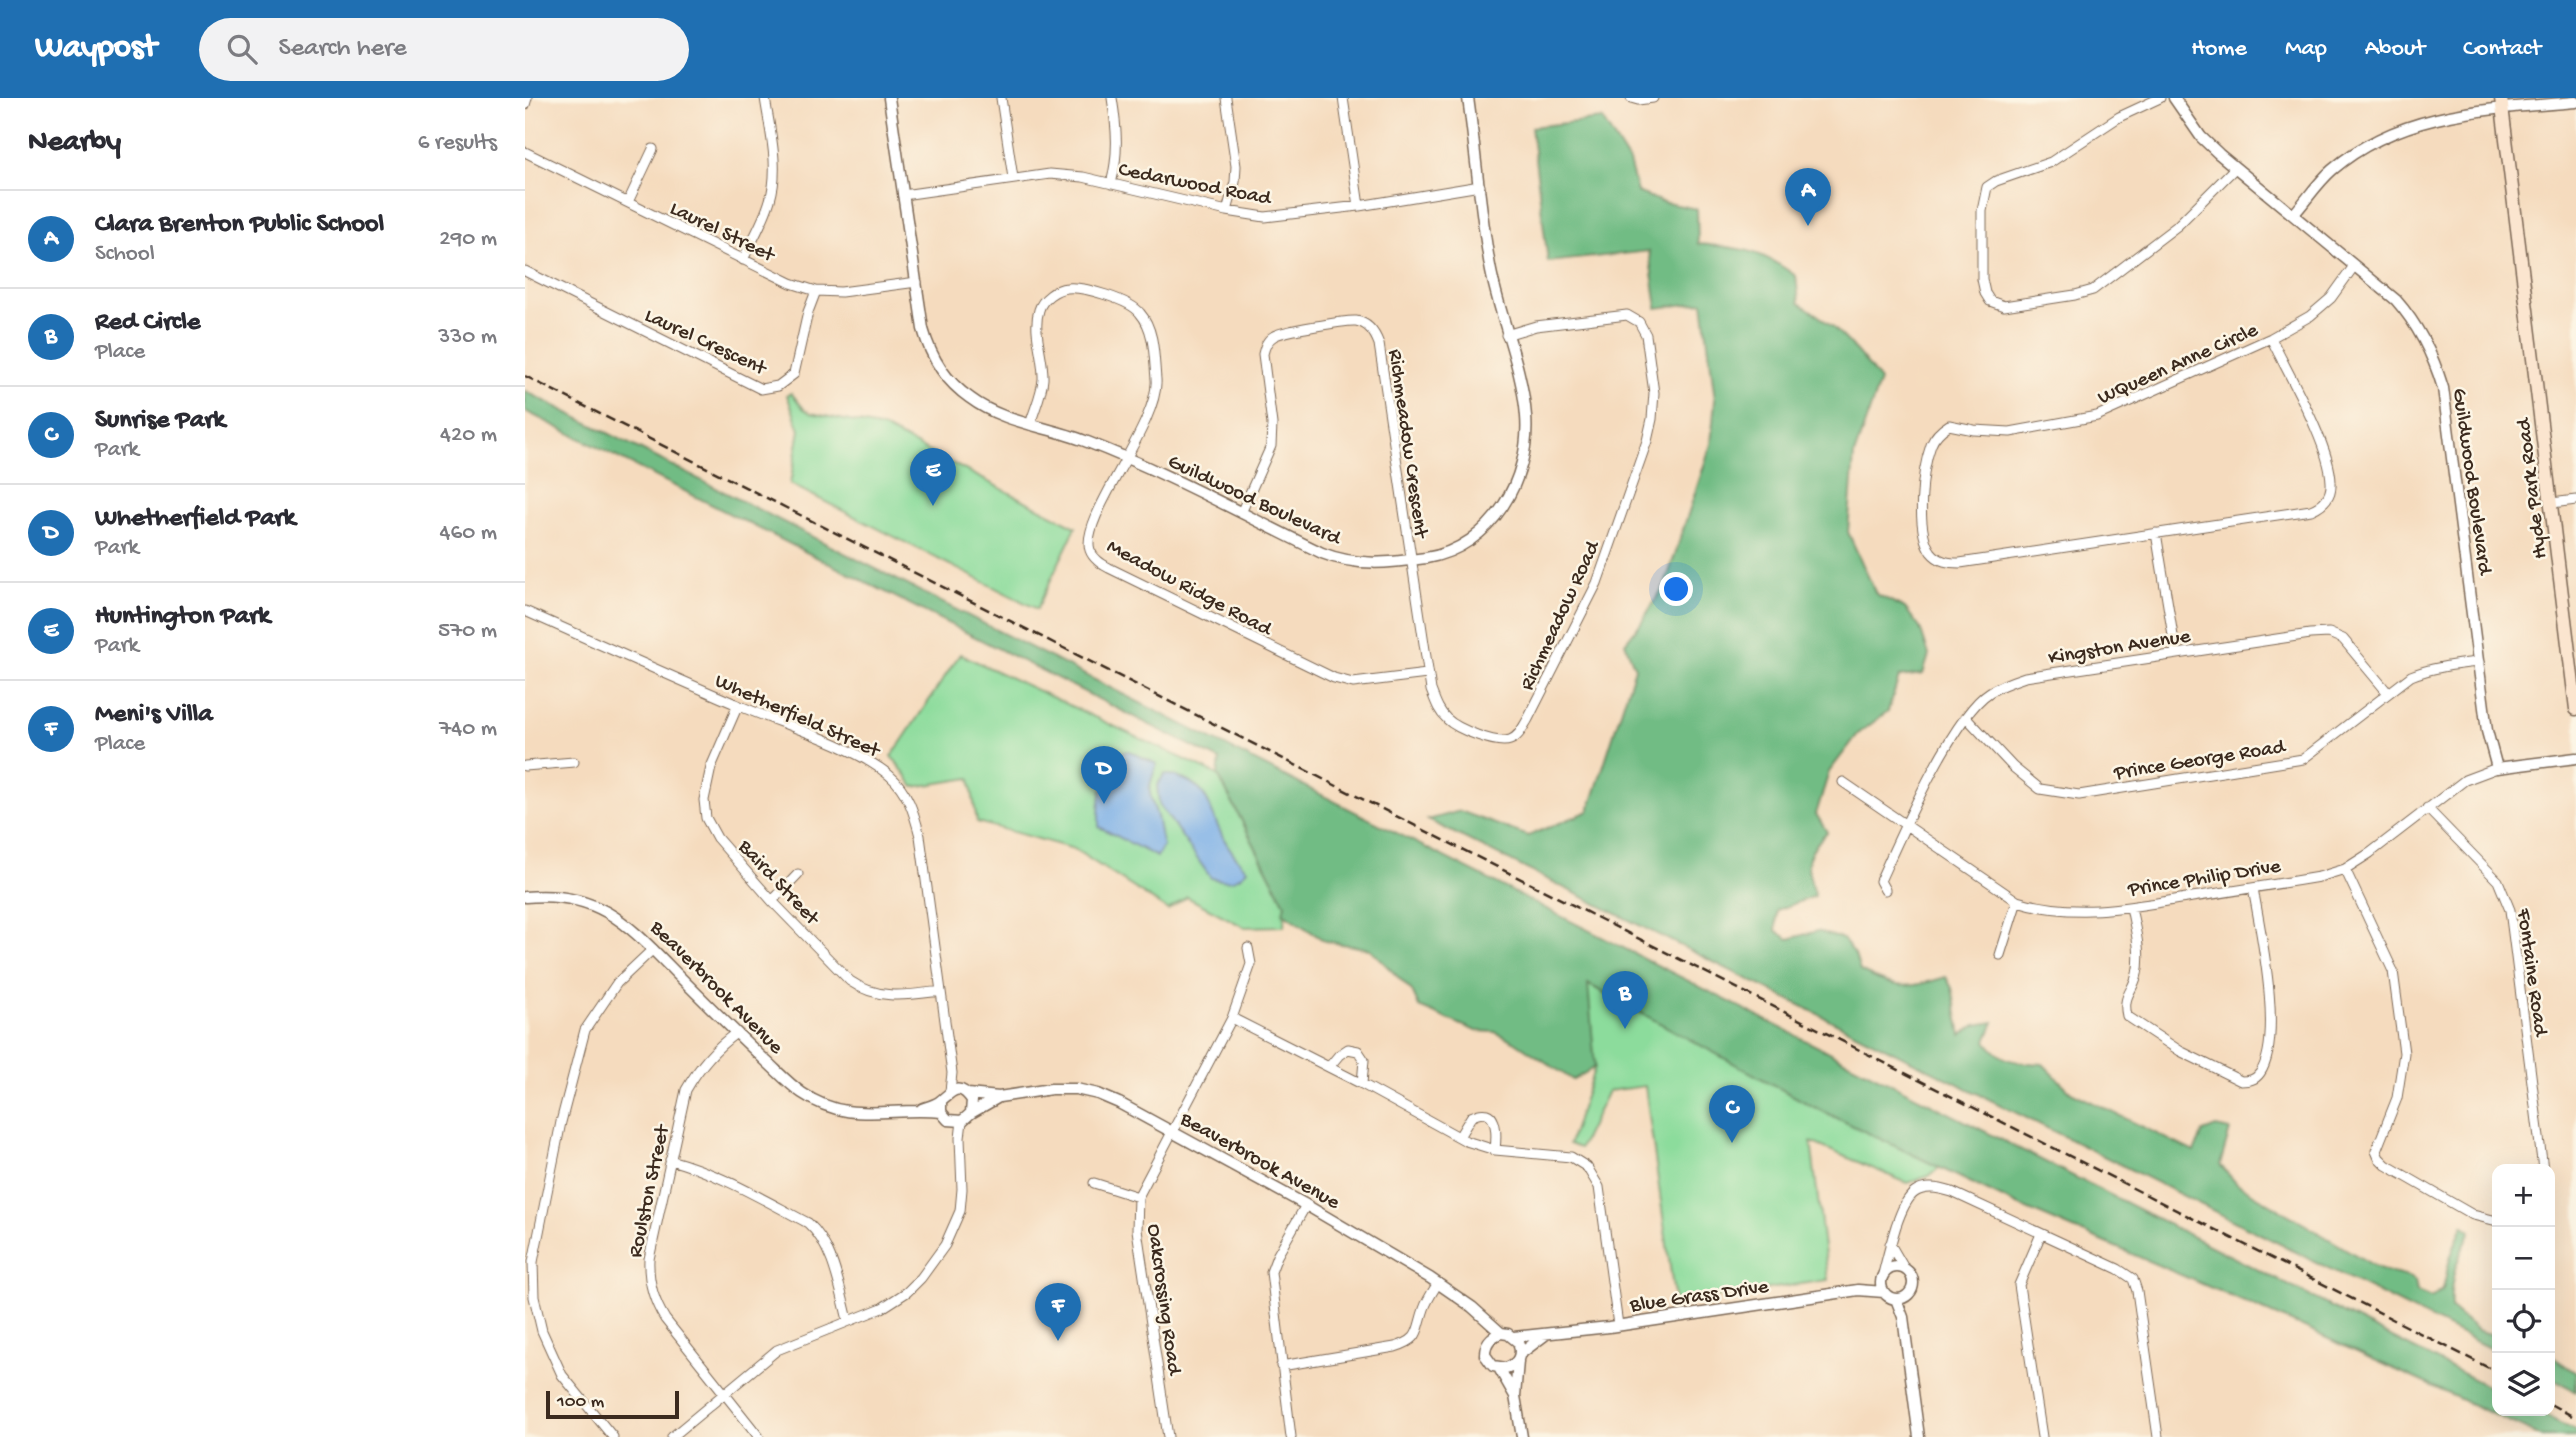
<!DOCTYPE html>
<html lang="en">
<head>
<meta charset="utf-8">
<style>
	:root { --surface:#fff; --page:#f2f2f3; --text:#2b2b33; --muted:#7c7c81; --line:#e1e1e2; --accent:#1f6fb2 }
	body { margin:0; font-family:"Gochi Hand",sans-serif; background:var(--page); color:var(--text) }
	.controls { position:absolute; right:21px; bottom:21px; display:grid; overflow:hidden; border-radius:14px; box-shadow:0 7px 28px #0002 }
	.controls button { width:63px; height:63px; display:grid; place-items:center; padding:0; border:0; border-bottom:2px solid var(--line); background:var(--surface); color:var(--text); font:35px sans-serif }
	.scale { position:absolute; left:21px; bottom:18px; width:133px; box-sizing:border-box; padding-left:7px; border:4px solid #3b2a1e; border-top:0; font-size:19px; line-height:24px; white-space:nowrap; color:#3b2a1e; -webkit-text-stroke:5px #fcf5e5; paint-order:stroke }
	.you { position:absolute; left:1152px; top:492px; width:24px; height:24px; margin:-18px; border:5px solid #fff; border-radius:50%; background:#1a73e8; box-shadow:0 0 0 10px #1a73e833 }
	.badge { display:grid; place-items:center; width:46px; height:46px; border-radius:50%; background:var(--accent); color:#fff; font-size:23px; font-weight:700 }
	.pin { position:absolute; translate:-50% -58px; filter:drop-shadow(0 2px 4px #0008) }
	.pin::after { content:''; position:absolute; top:37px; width:24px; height:21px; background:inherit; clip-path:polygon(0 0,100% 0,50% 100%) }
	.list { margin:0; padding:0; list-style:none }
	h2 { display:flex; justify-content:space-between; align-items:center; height:91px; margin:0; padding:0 28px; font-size:30px }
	h2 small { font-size:23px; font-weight:400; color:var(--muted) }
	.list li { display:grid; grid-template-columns:46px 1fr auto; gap:21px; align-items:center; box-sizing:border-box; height:98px; padding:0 28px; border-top:2px solid var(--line) }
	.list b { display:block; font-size:26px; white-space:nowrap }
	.list p { margin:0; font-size:23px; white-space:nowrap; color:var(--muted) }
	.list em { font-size:23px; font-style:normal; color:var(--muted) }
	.icon { flex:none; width:38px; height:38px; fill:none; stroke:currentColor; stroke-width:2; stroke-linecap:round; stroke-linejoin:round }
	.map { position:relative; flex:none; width:2051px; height:1339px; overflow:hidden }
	header { display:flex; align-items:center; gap:42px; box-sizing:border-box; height:98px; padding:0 35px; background:var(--accent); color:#fff }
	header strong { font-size:33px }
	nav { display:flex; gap:38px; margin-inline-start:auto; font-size:24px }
	.search { width:490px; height:63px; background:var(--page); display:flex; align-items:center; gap:18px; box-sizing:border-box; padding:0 24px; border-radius:38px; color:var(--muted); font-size:26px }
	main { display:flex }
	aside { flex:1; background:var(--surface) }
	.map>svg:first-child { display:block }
	.green { fill:#8cdc9c; stroke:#64835d; stroke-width:2 }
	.forest { fill:#71bc84; stroke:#567351; stroke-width:2 }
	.water { fill:#7aafe7; stroke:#5a6c82; stroke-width:2 }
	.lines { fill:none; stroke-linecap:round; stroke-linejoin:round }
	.minor-casing { stroke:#7c6856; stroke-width:11 }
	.tertiary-casing { stroke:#7c6856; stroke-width:13 }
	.secondary-casing { stroke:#7c6856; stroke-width:15 }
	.minor { stroke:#fff; stroke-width:9 }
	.tertiary { stroke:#fff; stroke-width:10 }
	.secondary { stroke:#fbe5cf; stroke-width:12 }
	.rail { stroke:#3b2a1e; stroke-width:2.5; stroke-dasharray:10 5; stroke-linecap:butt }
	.labels { text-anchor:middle; stroke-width:5; stroke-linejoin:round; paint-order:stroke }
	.street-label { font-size:21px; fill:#3b2a1e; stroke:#fcf5e5 }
</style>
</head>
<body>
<header>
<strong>Waypost</strong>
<div class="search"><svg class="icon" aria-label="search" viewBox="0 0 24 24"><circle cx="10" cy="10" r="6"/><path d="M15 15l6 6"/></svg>Search here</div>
<nav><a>Home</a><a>Map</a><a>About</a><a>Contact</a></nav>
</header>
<main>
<aside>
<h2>Nearby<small>6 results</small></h2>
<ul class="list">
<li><span class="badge">A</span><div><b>Clara Brenton Public School</b><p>School</p></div><em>290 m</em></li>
<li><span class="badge">B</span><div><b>Red Circle</b><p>Place</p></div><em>330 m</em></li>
<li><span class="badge">C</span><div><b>Sunrise Park</b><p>Park</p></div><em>420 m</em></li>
<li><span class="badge">D</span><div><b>Whetherfield Park</b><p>Park</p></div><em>460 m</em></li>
<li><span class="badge">E</span><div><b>Huntington Park</b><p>Park</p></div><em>570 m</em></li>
<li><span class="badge">F</span><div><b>Meni's Villa</b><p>Place</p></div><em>740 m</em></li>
</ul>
</aside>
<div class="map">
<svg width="2051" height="1339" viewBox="0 0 2051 1339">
	<rect width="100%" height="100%" fill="#fcf5e5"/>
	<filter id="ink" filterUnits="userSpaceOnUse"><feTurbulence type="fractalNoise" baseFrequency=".0143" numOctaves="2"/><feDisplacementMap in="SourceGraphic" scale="14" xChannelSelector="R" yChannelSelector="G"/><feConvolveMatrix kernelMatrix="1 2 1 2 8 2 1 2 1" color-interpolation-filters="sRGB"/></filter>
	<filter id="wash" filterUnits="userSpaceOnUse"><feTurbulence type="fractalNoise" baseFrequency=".00686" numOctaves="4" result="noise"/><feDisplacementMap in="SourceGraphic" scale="28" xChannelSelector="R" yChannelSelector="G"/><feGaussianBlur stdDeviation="1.57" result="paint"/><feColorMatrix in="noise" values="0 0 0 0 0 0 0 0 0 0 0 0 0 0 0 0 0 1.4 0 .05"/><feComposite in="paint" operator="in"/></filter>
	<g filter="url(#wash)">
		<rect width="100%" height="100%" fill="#f5dbbe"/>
		<path class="green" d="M266,295L279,311L286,315L358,330L551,429L512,511L265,386L275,332L262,297Z
			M435,556L693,677L760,806L759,828L719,829L662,799L643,812L549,751L452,724L445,680L389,689L367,658Z
			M1062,886L1415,1069L1404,1078L1382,1085L1286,1044L1303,1182L1150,1205L1120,988L1083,993L1055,1050L1044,1046L1070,969Z"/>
		<path class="forest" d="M1077,21L1104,64L1112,94L1137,104L1172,111L1173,146C1218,150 1234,151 1271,178L1274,205C1308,224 1332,252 1355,283L1329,357L1323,434L1351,496L1380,510L1395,530L1404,557L1398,576L1374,579L1363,613L1333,636L1304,674L1291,716L1302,734C1277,760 1281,766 1290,798L1252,812L1251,833L1264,841L1292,833L1318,841L1330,857L1335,873C1373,892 1381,891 1421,879L1427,890L1436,937L1451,927L1469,924L1461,943C1478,966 1491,964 1518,966L1546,994L1669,1054L1678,1034L1691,1029L1705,1032L1695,1067L1712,1086L1856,1172L1883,1179L1890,1183L1892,1194L1906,1200L1918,1191L1925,1160L1938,1127L1946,1133C1933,1159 1924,1181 1926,1210L1952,1232L1972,1238V1254L903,722L935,713L1003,738L1064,713L1110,570L1100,545L1115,526L1140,487L1186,346L1190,302L1178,204L1132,210L1124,153L1023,164L1006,29Z
			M0,293L1972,1293V1313H2011L2051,1333V1339H2018L1773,1227L1490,1106L1287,1008L1063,886L1070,969L1048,982L989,943L970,934L951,933L894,909L887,893L845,851L800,843L758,815L760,806L693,677L695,662L0,313Z
			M2025,1257L2051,1275V1293L2025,1280Z"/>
		<path class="water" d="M604,653L632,666C623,690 622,692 631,715C634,725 635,738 638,748L632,759L574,729C573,697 578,680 596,654Z
			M640,676C687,685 680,706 699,741C705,752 714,763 722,772C710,785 703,784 686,780L634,706L632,687Z"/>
	</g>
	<g filter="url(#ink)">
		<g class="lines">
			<g class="minor-casing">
				<path id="minor" d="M476,0L488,80
					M701,0L711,68L710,84L702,113
					M818,0L834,108
					M1106,0L1113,2L1128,0
					M1635,0L1594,19L1526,64L1471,83L1462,89L1457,113V181L1460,195L1465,203L1479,208L1550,197L1568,192L1652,128L1709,71
					M0,7L2,0
					M0,54L266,185L291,193L316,194L392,184
					M586,86C594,55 592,31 587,0
					M378,97L525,76L558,79L702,113L740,119L834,108L955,88
					M103,104L128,51
					M218,162C227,142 239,123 245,102C255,70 245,33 240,0
					M0,173L236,291L253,288L269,276L283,214L291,193
					M1746,240C1763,276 1805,347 1806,384C1807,399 1798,407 1786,412L1435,465C1424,465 1414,464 1406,454C1390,432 1397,372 1406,347C1410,337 1416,332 1424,327L1449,332L1485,334L1572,318Z
					M1746,240L1785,218L1806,200L1829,168
					M505,327C509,312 517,296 518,281C519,259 507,233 514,212C517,201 531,191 542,190C558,188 605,202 615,215C630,232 629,260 631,281C635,325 554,420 565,452C568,461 577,466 584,470L809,580L828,585L902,576
					M2027,405L2051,402
					M716,415L746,348L747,326L738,256C740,248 742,242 749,238C756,233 823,222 831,223C844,225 850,235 854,246L906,592C910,602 913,613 922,621C932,631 972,647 985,642C994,639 998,629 1003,621L1072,485L1122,343L1127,321L1129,295L1121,237L1114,224L1102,217L1011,228L981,237
					M1631,435L1651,556
					M0,513C72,545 143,577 215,608C261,628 326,646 364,677C383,693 389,715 395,738L427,975L425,993
					M213,607L186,669L179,702L181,720L192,740L247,803L325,883C354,903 383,897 416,893
					M1441,619L1488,669L1515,691L1554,697L1778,661L1886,578C1908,569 1930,566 1954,564
					M0,668L49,664
					M1318,684L1492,803C1551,821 1608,809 1667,799C1710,793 1752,786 1794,779L1820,771L1845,755L1940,682L1972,670
					M1902,710L1973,783L1985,812L2018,1071
					M1820,771L1868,873L1879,955L1872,1000L1851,1053L1854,1060L1861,1067L1948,1117L1972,1123
					M1360,792L1355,783C1375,739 1427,618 1465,594C1476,587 1488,583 1500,579L1785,536L1804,535L1818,541L1863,595
					M247,803L273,776
					M1606,809C1610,831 1617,854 1612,876C1608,894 1597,897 1602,918L1655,953L1716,983C1724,983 1730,982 1735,975C1759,940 1735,831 1728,790
					M1475,857L1492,803
					M707,920L837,986L941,1043L970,1052L1046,1059L1062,1069L1074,1089L1093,1227
					M211,935C189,951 174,969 161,992L124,1161C123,1184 128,1202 140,1221L234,1339
					M804,969L814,957L823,951L833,953L839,962L837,986
					M934,1039L946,1019C973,1005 972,1035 970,1052
					M145,1062C196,1076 237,1101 283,1125C308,1147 315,1191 323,1222
					M569,1085L613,1099
					M1516,1136L1494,1187L1517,1339
					M1365,1146L1379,1170
					M1358,1176C1362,1160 1366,1144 1371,1128C1382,1096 1391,1082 1427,1094L1593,1171L1608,1181L1612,1193L1633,1339
					M756,1268L870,1249C896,1241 891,1234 899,1211C902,1202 908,1193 913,1185
					M88,1339L37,1277L17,1233L9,1199L8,1164L36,1024L60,932L92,885L128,851
					M147,1339L252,1252L357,1210L382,1194L396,1180L420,1147L435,1113L437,1091L435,1040L437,1023
					M643,1339L612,1132L613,1099L707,920L726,866L723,850
					M766,1339L746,1174L752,1158L781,1107"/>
			</g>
			<g class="tertiary-casing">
				<path id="tertiary" d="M364,0L398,231C406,260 420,283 445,300C478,325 522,328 560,343C641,374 719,417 797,455C832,469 865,465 901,460C967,449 1006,381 1001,318C997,267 974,218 965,168C955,113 951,56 943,0
					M1649,0L1676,39L1694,56L1871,202C1894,228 1908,257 1918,290L1962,633L1972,670L2051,660
					M1768,117C1781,103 1792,85 1807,72C1875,13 1965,11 2051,4
					M0,799C73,792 103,826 150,874C180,904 210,934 241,963C253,974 264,986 277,995C325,1028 366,1008 416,1014
					M443,996L474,999L526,991H551L573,996L594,1005L781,1107L905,1180L947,1209L976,1235L983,1236L993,1244C998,1257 993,1266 981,1270L968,1268L960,1257C960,1245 965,1239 976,1235
					M397,1011C402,1009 409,1007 414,1004C426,995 433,982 447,1002L446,1015L437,1023L423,1022L416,1014V1003
					M446,1015L474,999
					M1356 1185a16 16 0 1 1 32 0a16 16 0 1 1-32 0Z
					M1371,1201L1378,1219L1394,1339
					M989,1239L1084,1229L1333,1192L1359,1194
					M995,1256L1020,1237
					M993,1263L990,1298L997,1339
					M974,1270L990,1298"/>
			</g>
			<g class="secondary-casing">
				<path id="secondary" d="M1976,0L2051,611"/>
			</g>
			<use href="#minor" class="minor"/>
			<use href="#tertiary" class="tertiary"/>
			<use href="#secondary" class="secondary"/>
			<path class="rail" d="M0,278L1972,1274
				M2025,1306L2051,1320"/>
		</g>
	</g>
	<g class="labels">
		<g class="street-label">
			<text transform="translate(670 84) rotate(11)" y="7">Cedarwood Road</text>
			<text transform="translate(198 132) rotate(26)" y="7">Laurel Street</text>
			<text transform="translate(181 242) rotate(25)" y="7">Laurel Crescent</text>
			<text transform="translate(1652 264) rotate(-24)" y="7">WQueen Anne Circle</text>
			<text transform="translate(885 345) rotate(82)" y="7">Richmeadow Crescent</text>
			<text transform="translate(1949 383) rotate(82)" y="7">Guildwood Boulevard</text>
			<text transform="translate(2005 391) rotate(-97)" y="7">Hyde Park Road</text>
			<text transform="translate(730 400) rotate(25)" y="7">Guildwood Boulevard</text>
			<text transform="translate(665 488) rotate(28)" y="7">Meadow Ridge Road</text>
			<text transform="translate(1033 517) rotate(-65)" y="7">Richmeadow Road</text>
			<text transform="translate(1594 547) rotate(-9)" y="7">Kingston Avenue</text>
			<text transform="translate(273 616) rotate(24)" y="7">Whetherfield Street</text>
			<text transform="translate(1674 660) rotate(-9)" y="7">Prince George Road</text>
			<text transform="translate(1679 778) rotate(-9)" y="7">Prince Philip Drive</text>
			<text transform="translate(255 783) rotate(47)" y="7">Baird Street</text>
			<text transform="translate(2009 874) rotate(82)" y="7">Fontaine Road</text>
			<text transform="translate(193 888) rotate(45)" y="7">Beaverbrook Avenue</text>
			<text transform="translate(736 1061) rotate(29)" y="7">Beaverbrook Avenue</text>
			<text transform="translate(122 1093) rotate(-78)" y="7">Roulston Street</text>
			<text transform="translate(1174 1196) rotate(-8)" y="7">Blue Grass Drive</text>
			<text transform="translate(641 1201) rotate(82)" y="7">Oakcrossing Road</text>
		</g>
	</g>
</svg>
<div class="controls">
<button>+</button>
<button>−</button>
<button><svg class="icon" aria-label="locate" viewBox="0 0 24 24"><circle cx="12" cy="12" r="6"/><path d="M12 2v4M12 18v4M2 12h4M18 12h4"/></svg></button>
<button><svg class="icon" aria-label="layers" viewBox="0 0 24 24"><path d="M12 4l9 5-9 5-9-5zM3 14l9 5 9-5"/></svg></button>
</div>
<div class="scale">100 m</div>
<div class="you"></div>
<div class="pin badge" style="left:1283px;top:128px">A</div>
<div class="pin badge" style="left:1100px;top:931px">B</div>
<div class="pin badge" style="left:1207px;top:1045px">C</div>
<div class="pin badge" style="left:579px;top:706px">D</div>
<div class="pin badge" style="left:408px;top:408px">E</div>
<div class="pin badge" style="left:533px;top:1243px">F</div>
</div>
</main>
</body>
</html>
